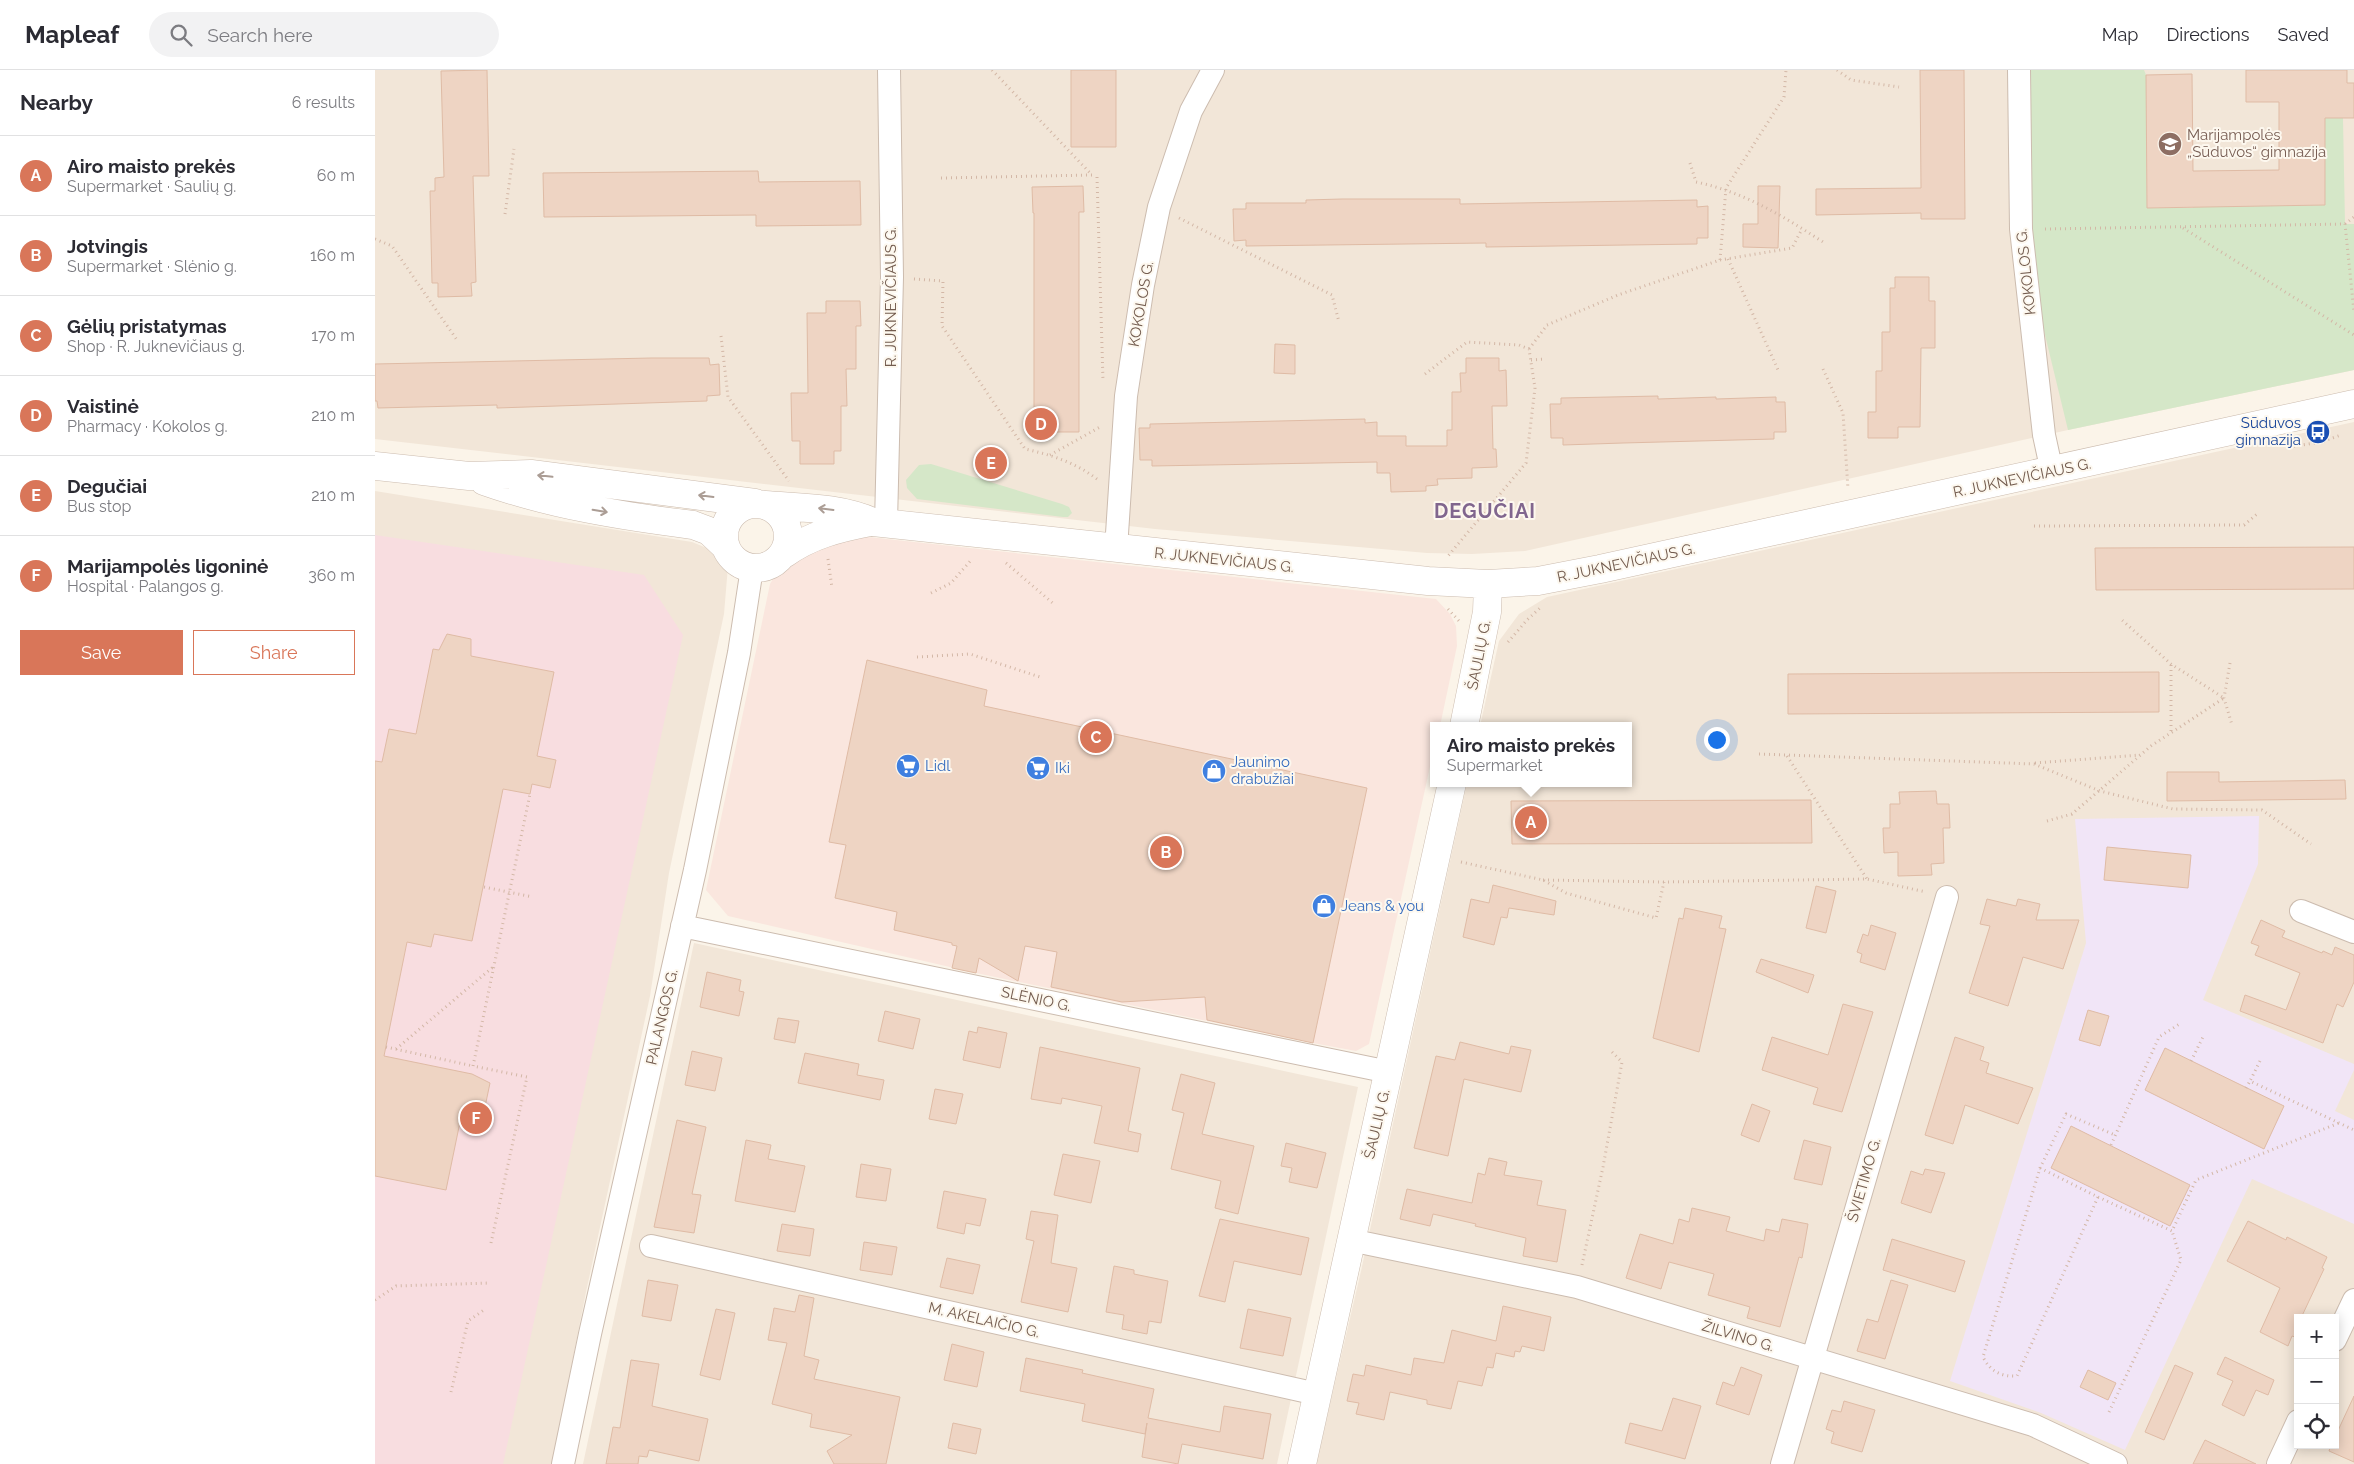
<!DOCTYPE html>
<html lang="en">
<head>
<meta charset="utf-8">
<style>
	:root { --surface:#fff; --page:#f2f2f3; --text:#2b2b33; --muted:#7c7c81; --line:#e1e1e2; --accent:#d97659 }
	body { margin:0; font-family:Raleway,sans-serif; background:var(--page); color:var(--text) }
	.controls { position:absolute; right:15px; bottom:15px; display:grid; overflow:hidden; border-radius:0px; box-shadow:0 2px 12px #0003 }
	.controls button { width:45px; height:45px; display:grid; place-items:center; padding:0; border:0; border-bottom:1px solid var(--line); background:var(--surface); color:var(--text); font:25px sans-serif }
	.you { position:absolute; left:1341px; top:669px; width:18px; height:18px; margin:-12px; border:4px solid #fff; border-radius:50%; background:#1a73e8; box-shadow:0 0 0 8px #1a73e833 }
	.badge { display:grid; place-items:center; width:32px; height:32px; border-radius:50%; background:var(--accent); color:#fff; font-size:16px; font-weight:700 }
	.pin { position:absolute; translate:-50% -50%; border:2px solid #fff; box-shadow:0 1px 5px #0006 }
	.popup { position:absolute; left:1055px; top:652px; width:202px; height:65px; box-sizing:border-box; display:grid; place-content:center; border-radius:0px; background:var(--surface); filter:drop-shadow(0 1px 4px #0005); font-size:16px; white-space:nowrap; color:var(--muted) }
	.popup b { font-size:19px; color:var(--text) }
	.popup::after { content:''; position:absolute; left:50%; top:100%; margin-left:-10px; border:10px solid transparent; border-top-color:var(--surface) }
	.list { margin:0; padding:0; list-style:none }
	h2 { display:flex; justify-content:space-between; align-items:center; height:65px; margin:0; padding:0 20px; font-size:21px }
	h2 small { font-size:16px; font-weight:400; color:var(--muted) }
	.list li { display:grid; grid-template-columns:32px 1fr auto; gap:15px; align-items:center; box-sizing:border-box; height:80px; padding:0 20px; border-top:1px solid var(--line) }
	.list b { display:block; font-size:19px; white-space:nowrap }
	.list p { margin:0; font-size:16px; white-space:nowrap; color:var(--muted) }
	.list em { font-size:16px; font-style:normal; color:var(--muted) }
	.actions { display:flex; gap:10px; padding:15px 20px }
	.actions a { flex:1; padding:11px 0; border:1px solid var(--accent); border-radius:0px; text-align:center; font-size:18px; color:var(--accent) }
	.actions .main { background:var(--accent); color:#fff }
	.icon { flex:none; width:28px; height:28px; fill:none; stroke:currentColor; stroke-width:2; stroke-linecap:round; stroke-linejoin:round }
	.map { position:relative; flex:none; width:1979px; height:1394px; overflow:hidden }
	header { display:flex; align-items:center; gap:30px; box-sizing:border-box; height:70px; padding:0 25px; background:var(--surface); border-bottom:1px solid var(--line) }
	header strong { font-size:24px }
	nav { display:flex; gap:28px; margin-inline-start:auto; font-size:18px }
	.search { width:350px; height:45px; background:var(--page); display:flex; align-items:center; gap:12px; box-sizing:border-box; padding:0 18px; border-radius:28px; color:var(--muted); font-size:19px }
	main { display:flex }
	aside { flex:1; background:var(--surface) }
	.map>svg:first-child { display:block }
	.residential { fill:#f2e6d8; fill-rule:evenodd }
	.commercial { fill:#fae6de }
	.education { fill:#f1e5f7 }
	.medical { fill:#f8dde0 }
	.green { fill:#d5e7c8 }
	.building { fill:#eed4c3; stroke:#dfbba5 }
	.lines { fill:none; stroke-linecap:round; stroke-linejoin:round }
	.minor-casing { stroke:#ccbcaf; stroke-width:24 }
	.tertiary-casing { stroke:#ccbcaf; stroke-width:29 }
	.path { stroke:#d3b7a6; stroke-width:3; stroke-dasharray:1 4; stroke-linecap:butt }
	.minor { stroke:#fff; stroke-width:22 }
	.tertiary { stroke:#fff; stroke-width:28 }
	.oneway { stroke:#ab9d95 }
	.labels { text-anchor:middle; stroke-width:4; stroke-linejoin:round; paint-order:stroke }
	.education-label { font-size:15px; fill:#785e54; stroke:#fdf8ef; text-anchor:start }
	.street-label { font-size:15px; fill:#735c4f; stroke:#fdf8ef }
	.transit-label { font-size:15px; fill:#164399; stroke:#fdf8ef; text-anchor:end }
	.shop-label { font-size:15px; fill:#366cbe; stroke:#fdf8ef; text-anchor:start }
	.district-label { font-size:20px; font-weight:bold; letter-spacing:1px; fill:#81668e; stroke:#fdf8ef }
</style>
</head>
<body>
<header>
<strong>Mapleaf</strong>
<div class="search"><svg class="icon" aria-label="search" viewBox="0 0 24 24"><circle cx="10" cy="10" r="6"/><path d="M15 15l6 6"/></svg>Search here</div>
<nav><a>Map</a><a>Directions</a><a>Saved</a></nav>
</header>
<main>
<aside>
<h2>Nearby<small>6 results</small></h2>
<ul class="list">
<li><span class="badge">A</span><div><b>Airo maisto prekės</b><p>Supermarket · Šaulių g.</p></div><em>60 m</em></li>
<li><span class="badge">B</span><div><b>Jotvingis</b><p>Supermarket · Slėnio g.</p></div><em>160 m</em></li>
<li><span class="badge">C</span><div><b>Gėlių pristatymas</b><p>Shop · R. Juknevičiaus g.</p></div><em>170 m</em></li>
<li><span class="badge">D</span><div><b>Vaistinė</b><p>Pharmacy · Kokolos g.</p></div><em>210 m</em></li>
<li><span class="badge">E</span><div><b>Degučiai</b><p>Bus stop</p></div><em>210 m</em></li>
<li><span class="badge">F</span><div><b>Marijampolės ligoninė</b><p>Hospital · Palangos g.</p></div><em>360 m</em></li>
</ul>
<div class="actions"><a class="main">Save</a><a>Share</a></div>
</aside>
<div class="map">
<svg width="1979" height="1394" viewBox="0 0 1979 1394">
	<rect width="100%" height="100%" fill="#fbf4e9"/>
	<path class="residential" d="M0,0H1979V300L1693,360L1150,481L1097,484L1052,483L780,459L0,369Z
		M1979,352V1394H941L986,1201L1092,713H1254V656H1105L1124,571L1144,544L1172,527ZM1923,1248H1960V1375H1923Z
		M0,421L317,472L339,481L353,496L349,544L294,803L275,926L211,1222L177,1394H0Z
		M319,873L983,1017L902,1394H208Z"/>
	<path class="commercial" d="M484,466L1061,529L1075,544L1081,556L1082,576L1065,656H1058V683L994,974L981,981L938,973L601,903L353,846L331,820L395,514L405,496L421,483Z"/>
	<path class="education" d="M1884,746L1883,794L1828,930L1979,994V1000L1960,1041L1979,1050V1154L1877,1109L1750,1380L1666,1343L1575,1311L1711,873L1700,749Z"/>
	<path class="medical" d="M0,465L269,505L308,565L128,1394H0Z"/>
	<path class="green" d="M1644,0H1769L1771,5L1772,138H1818V125L1840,136L1950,135V48H1968L1970,154H1979V300L1693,360L1648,174Z
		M556,394L687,434L694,437L697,443L693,447H688L542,429L532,418L531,410L544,395Z"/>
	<path class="building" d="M112,0L114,106H98L101,212L96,213L97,226L63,227V213H57L55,121H60V108L69,107L66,1Z
		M696,0H741V77H696Z
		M1545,0H1589L1590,149H1546V143L1441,145V119L1546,118Z
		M1871,0H1972V13H1979V48H1950V135L1772,138L1771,5L1817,4L1818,101L1904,100V32H1871Z
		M383,101L384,112L485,111L486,155L381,156V145L169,147L168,103Z
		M708,116L709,142H704V362H659V143H658L657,117Z
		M1383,116H1405L1403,178L1368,177V154H1383Z
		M967,129H1085V134L1322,130V137L1333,136V168H1322V174L1111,177V173L871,176V170L859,171L858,139H871V133H931V130Z
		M1520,207H1554V231H1560V278H1546L1545,357H1523V368H1493V342H1501V301H1507V262H1515V218H1520Z
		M451,231H485L486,256H481V299H471L472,336H466V381H459V394H425V371H417L416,323H433L432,243H451Z
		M900,274L920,275V304L899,303Z
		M276,288H334L335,295L344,294L345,325L332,326V331L122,338V335L3,338L2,331H0V294Z
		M1091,288H1124V301L1131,300L1132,336H1117L1118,379H1121L1122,397L1097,398V408L1062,409L1063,415L1051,416V421L1016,422L1015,403H1002V392L777,396V390H765L764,358H775V354L990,349V353L1002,352V366H1031V376H1072V360H1077V322H1086L1085,303H1091Z
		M1283,326V329L1341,327V329L1401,327V332H1410L1411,362H1399V369L1248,373L1188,375V368H1176L1175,334H1186V328Z
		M1979,477V519L1721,520L1720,478Z
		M72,564L96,569V586L179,602L162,686L181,690L175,718L157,714L155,724L128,719L97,871L59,864L56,877L32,872L9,986L97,1004L115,1013L106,1056L85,1052L71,1120L0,1106V691L7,692L14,659L41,664L58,579L64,580Z
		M492,590L612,620L609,636L992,718L938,973L832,950L830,927L747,932L676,917L682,882L650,876L643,911L604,888L601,903L577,898L582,876L577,875V873L519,860L522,842L460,828L471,775L454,772Z
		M1784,602V642L1413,644V604Z
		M1792,702H1844V712L1970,710L1971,729L1792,731Z
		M1561,721L1562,734H1574L1575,758H1568L1569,793L1556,794L1557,805L1523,806V782L1509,783L1508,758H1515V734H1525L1524,722Z
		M1436,730L1437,773L1137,774L1136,731Z
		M1732,777L1816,785L1813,818L1729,810Z
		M1118,815L1181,831L1179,845L1134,838L1132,848L1126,847L1119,875L1088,867L1096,829L1114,833Z
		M1441,816L1461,821L1451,863L1431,858Z
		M1612,829L1641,836L1643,829L1665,834L1661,850H1704L1688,899L1648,887L1633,936L1594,923L1615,856L1605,854Z
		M1310,838L1347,846L1344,858L1351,859L1324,982L1278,968L1304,848L1308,849Z
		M1886,850L1910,861L1907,867L1947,883L1948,881L1957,885L1960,877L1979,885V912L1968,937L1962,934L1948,973L1865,941L1870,925L1911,940L1925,903L1880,885L1884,876L1876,873Z
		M1496,855L1521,863L1510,900L1485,892L1487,884L1482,882L1488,864L1493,866Z
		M1386,889L1439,905L1433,923L1381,902Z
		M332,902L366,910L364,921L369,922L364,946L325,937Z
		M1468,934L1498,942L1467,1042L1438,1034L1443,1018L1387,1000L1397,967L1453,985Z
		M1713,940L1734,946L1725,976L1704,970Z
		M510,941L545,949L538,979L503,971Z
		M403,948L424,951L420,973L399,969Z
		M603,957L632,963L625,998L588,990L594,961L602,963Z
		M1580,967L1609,977L1605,990L1614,993L1611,1003L1658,1018L1643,1054L1590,1035L1578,1074L1550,1065Z
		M1085,972L1134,984L1136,976L1156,980L1146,1022L1089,1009L1073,1086L1039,1078L1061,986L1080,990Z
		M665,977L765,998L753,1061L766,1064L763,1082L719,1073L727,1036L687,1028L686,1034L656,1029Z
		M1790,978L1909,1036L1889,1079L1770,1020Z
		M317,981L347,988L340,1021L310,1015Z
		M430,983L484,994L482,1005L509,1010L505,1030L423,1013Z
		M806,1004L840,1013L827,1064L879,1076L863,1144L840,1138L846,1111L796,1099L809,1043L797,1040Z
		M560,1019L588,1024L581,1054L554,1049Z
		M1377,1034L1395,1041L1384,1072L1366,1065Z
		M302,1050L331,1057L317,1124L326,1125L319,1163L279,1157Z
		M1696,1056L1815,1115L1795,1156L1676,1098Z
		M371,1070L396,1075L393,1089L430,1096L420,1142L360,1131Z
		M1429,1070L1456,1077L1447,1115L1419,1109Z
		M911,1073L951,1083L942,1118L914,1112L917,1098L906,1096Z
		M688,1084L725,1091L716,1133L679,1125Z
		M1114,1088L1132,1092L1129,1105L1167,1111L1162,1135L1191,1140L1182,1192L1148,1186L1151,1168L1100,1156L1101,1154L1058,1144L1055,1156L1025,1149L1032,1119L1097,1133L1103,1103L1110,1105Z
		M486,1094L516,1099L511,1131L481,1127Z
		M1550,1099L1570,1103L1556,1143L1526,1133L1536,1101L1548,1105Z
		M569,1121L611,1129L605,1156L591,1153L589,1164L562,1158Z
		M1317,1138L1355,1147L1351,1161L1389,1171L1391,1159L1404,1162L1407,1149L1433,1154L1427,1188L1424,1187L1405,1257L1372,1248L1375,1237L1333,1225L1339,1204L1294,1192L1286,1219L1251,1208L1265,1164L1298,1174L1304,1149L1314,1152Z
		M656,1141L683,1145L676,1193L702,1198L693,1242L646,1232L659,1171L651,1169Z
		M845,1149L934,1168L926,1205L859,1191L850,1232L824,1226Z
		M1873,1151L1911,1170L1912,1167L1952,1187L1947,1198L1949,1199L1926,1248H1923V1268L1917,1266L1913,1276L1885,1262L1905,1218L1852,1191Z
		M407,1154L439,1159L435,1186L402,1181Z
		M1517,1169L1590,1191L1580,1222L1508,1200Z
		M489,1172L522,1177L517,1205L485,1200Z
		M572,1188L605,1195L598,1224L565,1217Z
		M739,1196L759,1200V1204L793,1211L786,1253L774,1251L772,1264L747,1259L749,1245L731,1242Z
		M273,1210L303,1215L296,1251L267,1246Z
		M1516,1210L1533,1215L1510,1289L1482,1281L1492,1249L1503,1252Z
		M424,1225L439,1228L429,1286L444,1290L439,1309L525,1327L511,1394H459L452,1381L477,1365L435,1357L437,1344L397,1334L412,1273L393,1270L399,1238L420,1242Z
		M1128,1236L1176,1247L1169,1281L1147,1276L1145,1282L1140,1281L1139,1287L1121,1283L1118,1298L1112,1297L1107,1316L1083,1311L1076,1339L1052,1334V1330L1015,1322L1009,1350L981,1344L984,1333L972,1331L978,1304L989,1306L991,1295L1036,1305L1039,1288L1069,1293L1077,1260L1121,1271Z
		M341,1239L360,1243L345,1310L325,1305Z
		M873,1239L916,1248L908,1286L865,1278Z
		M577,1274L609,1282L602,1317L569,1310Z
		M1850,1287L1899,1310L1893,1325L1881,1320L1869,1346L1847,1335L1858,1311L1842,1304Z
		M651,1288L708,1300L707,1303L779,1319L773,1348L845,1362L849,1336L896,1344L888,1389L807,1374L803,1394L767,1387L772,1353L770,1364L707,1351L710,1334L645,1321Z
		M256,1290L284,1294L277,1336L333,1349L324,1391L274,1380L272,1387L264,1386L263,1394H231L238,1357L245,1358Z
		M1800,1295L1818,1303L1789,1370L1770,1362Z
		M1366,1297L1387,1305L1374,1345L1341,1334L1348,1312L1359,1316Z
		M1713,1300L1741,1313L1733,1330L1705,1317Z
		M1979,1326V1392L1954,1381L1956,1375H1960V1367Z
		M1298,1328L1326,1336L1310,1389L1250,1373L1255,1353L1287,1361Z
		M1469,1331L1500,1340L1487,1382L1456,1373L1459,1362L1451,1359L1457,1340L1466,1342Z
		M578,1353L606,1359L601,1384L573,1378Z
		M1830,1370L1881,1394H1818Z"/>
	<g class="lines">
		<g class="minor-casing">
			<path id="minor" d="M1644,0L1646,159L1669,365L1677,402
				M511,453L517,207L514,0
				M741,479L751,326L768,215L784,137L816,41L838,0
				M1926,841L1979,862
				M307,856L1014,1002
				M975,1170L1202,1217L1658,1355L1741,1394
				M276,1176L942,1324
				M1960,1270L1979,1230
				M188,1394L215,1264L320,800L364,583L377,498
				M1407,1394L1572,827
				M1903,1394L1923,1351"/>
		</g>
		<g class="tertiary-casing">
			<path id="tertiary" d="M0,396L94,406L156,404L380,433
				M109,411C177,435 247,446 318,455L334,461L350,476
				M349 466a32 32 0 1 1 64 0a32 32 0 1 1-64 0Z
				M390,435C427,438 464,437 498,452L1053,511L1113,514L1163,511L1225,499L1979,334
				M409,484C435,465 464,458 495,452
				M1089,656L1112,542L1113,514
				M927,1394L1077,713"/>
		</g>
		<path class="path" d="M1462,0L1476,10L1524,17
			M1315,93L1321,112C1369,122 1408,146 1448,172
			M722,107L728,311
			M566,108L717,105L617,0
			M130,144L139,79
			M804,148L957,225L964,252
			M1970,154L1979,147
			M1808,158L1979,265
			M1670,159L1970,154L1979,242
			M0,169L17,176L82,270
			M1353,189L1404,302
			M1345,190L1417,178L1427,159
			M539,209L568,211L567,256L650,379C677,385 701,393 722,409
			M346,266L353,327L414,411
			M1154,279L1172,255L1243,225L1345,190L1351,118L1409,27L1411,0
			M1156,290L1171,289
			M1448,299L1468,343L1473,419
			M1050,304L1092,272L1144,275L1154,279L1160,318L1151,393L1073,486
			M1914,377L1946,372L1966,365
			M675,385L725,357
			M1659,456L1869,455L1882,444
			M453,489L457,518
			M631,493L680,535
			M556,523L576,513L597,489
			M1073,539L1084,551
			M1133,572L1152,550L1165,538
			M542,587L595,584L665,607
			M1855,593L1849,628L1857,655
			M1796,595V663
			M1384,684L1659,694L1725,721L1798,739L1887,740L1936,774
			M1412,686L1492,809
			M1660,693L1765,685
			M1672,751L1697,744L1776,676L1849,628L1796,594L1747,550
			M1086,792L1168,810L1191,823L1281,848L1289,812
			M1168,810L1289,812L1492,809L1551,822
			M109,817L158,827
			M11,977L98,996
			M21,979L118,897
			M1816,991L1829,965
			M1885,991L1875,1011L1979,1060
			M1871,1018L1875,1011
			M1736,1075L1784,967L1806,953
			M1665,1098L1723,1127L1642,1306C1626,1307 1615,1301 1608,1287L1665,1098L1691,1044L1740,1065
			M1723,1127L1797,1161L1821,1110L1964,1053
			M116,1173L152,1007L98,996L155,724
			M1207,1195L1228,1097L1247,992L1235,980
			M0,1230L21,1216L115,1213
			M76,1322L93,1251L109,1240
			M1734,1342L1806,1190L1797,1161"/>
		<use href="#minor" class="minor"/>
		<use href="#tertiary" class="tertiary"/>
	</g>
	<defs><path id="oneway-shaft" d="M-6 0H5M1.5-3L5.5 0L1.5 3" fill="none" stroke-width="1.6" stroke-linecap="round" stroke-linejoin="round" transform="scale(1.25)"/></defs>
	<g class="oneway">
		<use href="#oneway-shaft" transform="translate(170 406) rotate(-174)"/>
		<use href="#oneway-shaft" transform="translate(331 426) rotate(-173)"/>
		<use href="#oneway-shaft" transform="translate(451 439) rotate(-173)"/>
		<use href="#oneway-shaft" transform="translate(225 441) rotate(9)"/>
	</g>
	<defs>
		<g id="school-disc" transform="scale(1.25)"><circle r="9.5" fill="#8d6e63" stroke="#fdf8ef"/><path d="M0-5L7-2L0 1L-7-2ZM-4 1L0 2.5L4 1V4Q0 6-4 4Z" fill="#fff"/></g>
		<g id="bus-disc" transform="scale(1.25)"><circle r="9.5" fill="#1a4fb4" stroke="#fdf8ef"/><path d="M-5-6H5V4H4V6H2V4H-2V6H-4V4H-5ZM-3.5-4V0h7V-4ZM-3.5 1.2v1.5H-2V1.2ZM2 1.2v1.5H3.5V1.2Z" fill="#fff"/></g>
		<g id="supermarket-disc" transform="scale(1.25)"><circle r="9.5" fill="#3f7fe0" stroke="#fdf8ef"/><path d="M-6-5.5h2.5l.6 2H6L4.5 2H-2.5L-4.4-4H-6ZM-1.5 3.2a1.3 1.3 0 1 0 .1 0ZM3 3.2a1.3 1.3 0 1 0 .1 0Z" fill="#fff"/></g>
		<g id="shop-disc" transform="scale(1.25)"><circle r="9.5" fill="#3f7fe0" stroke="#fdf8ef"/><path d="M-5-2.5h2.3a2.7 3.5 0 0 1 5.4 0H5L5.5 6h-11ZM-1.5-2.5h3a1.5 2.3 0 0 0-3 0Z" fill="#fff"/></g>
	</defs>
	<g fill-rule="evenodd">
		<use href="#school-disc" x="1795" y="74"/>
		<use href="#bus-disc" x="1943" y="362"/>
		<use href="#supermarket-disc" x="533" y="696"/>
		<use href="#supermarket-disc" x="663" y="698"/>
		<use href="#shop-disc" x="839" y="701"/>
		<use href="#shop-disc" x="949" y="836"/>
	</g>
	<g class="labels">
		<g class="education-label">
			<text x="1812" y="70">Marijampolės<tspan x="1812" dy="17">„Sūduvos“ gimnazija</tspan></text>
		</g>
		<g class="street-label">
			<text transform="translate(1651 202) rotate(-96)" y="5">KOKOLOS G.</text>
			<text transform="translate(516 227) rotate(-90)" y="5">R. JUKNEVIČIAUS G.</text>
			<text transform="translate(766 234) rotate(-80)" y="5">KOKOLOS G.</text>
			<text transform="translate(1647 408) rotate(-12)" y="5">R. JUKNEVIČIAUS G.</text>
			<text transform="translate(849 490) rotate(6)" y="5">R. JUKNEVIČIAUS G.</text>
			<text transform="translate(1251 493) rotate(-12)" y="5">R. JUKNEVIČIAUS G.</text>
			<text transform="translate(1104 585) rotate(-79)" y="5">ŠAULIŲ G.</text>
			<text transform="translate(661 929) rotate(12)" y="5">SLĖNIO G.</text>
			<text transform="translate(287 947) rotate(-77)" y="5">PALANGOS G.</text>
			<text transform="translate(1002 1054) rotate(-77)" y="5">ŠAULIŲ G.</text>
			<text transform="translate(1489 1110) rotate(-74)" y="5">ŠVIETIMO G.</text>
			<text transform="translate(609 1250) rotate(13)" y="5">M. AKELAIČIO G.</text>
			<text transform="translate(1363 1266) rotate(17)" y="5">ŽILVINO G.</text>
		</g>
		<g class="transit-label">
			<text x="1926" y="358">Sūduvos<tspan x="1926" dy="17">gimnazija</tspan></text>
		</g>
		<g class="shop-label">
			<text x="856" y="697">Jaunimo<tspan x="856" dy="17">drabužiai</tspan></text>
			<text x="550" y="701">Lidl</text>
			<text x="680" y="703">Iki</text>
			<text x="966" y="841">Jeans &amp; you</text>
		</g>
		<g class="district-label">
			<text x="1110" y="448">DEGUČIAI</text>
		</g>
	</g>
</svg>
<div class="controls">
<button>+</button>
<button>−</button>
<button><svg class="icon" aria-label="locate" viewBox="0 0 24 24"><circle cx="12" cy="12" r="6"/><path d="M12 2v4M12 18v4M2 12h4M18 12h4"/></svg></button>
</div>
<div class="you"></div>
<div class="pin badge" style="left:1156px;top:752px">A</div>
<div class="popup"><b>Airo maisto prekės</b>Supermarket</div>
<div class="pin badge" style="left:791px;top:782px">B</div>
<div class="pin badge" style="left:721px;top:667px">C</div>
<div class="pin badge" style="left:666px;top:354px">D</div>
<div class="pin badge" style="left:616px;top:393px">E</div>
<div class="pin badge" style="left:101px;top:1048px">F</div>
</div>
</main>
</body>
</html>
